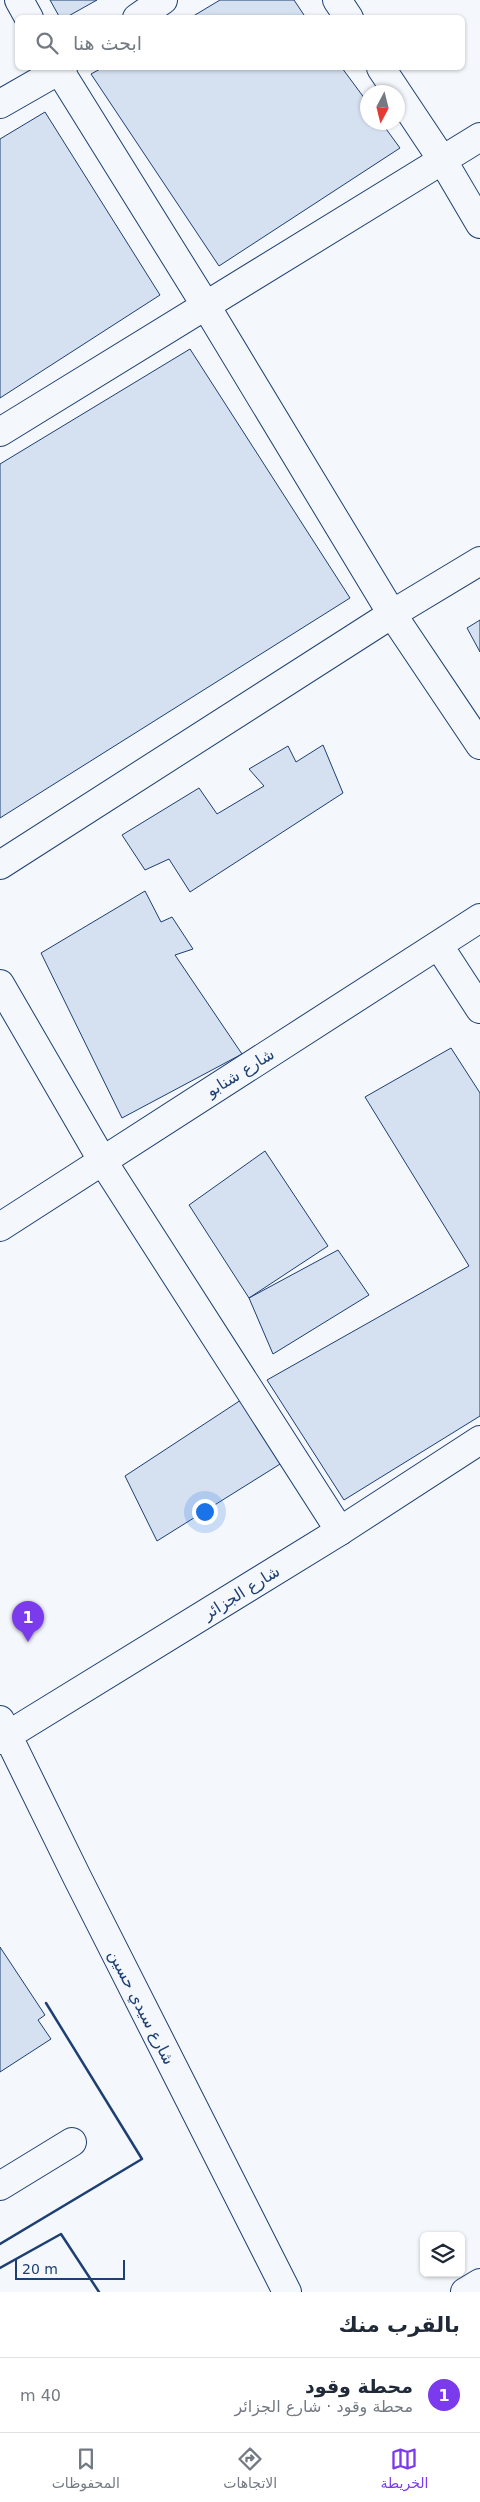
<!DOCTYPE html>
<html lang="ar">
<head>
<meta charset="utf-8">
<style>
	:root { --surface:#fff; --page:#f2f2f3; --text:#1f2937; --muted:#747a83; --line:#e0e1e3; --accent:#7c3aed }
	body { margin:0; font-family:"DejaVu Sans","Noto Naskh Arabic",sans-serif; background:var(--page); color:var(--text); direction:rtl }
	.controls { position:absolute; right:15px; bottom:15px; display:grid; overflow:hidden; border-radius:8px; box-shadow:0 1px 4px #0004 }
	.controls button { width:45px; height:45px; display:grid; place-items:center; padding:0; border:0; border-bottom:1px solid var(--line); background:var(--surface); color:var(--text); font:25px sans-serif }
	.compass { position:absolute; left:360px; top:85px; width:45px; height:45px; border-radius:50%; background:var(--surface); box-shadow:0 1px 4px #0004; rotate:187deg }
	.scale { position:absolute; left:15px; bottom:12px; width:110px; box-sizing:border-box; padding-left:5px; border:2px solid #1d3f73; border-top:0; font-size:14px; line-height:18px; white-space:nowrap; color:#1d3f73; -webkit-text-stroke:4px #f4f7fb; paint-order:stroke }
	.you { position:absolute; left:204px; top:1511px; width:18px; height:18px; margin:-12px; border:4px solid #fff; border-radius:50%; background:#1a73e8; box-shadow:0 0 0 8px #1a73e833 }
	.badge { display:grid; place-items:center; width:32px; height:32px; border-radius:50%; background:var(--accent); color:#fff; font-size:16px; font-weight:700 }
	.pin { position:absolute; translate:-50% -41px; filter:drop-shadow(0 1px 2px #0008) }
	.pin::after { content:''; position:absolute; top:26px; width:18px; height:15px; background:inherit; clip-path:polygon(0 0,100% 0,50% 100%) }
	.list { margin:0; padding:0; list-style:none }
	h2 { display:flex; justify-content:space-between; align-items:center; height:65px; margin:0; padding:0 20px; font-size:21px }
	h2 small { font-size:16px; font-weight:400; color:var(--muted) }
	.list li { display:grid; grid-template-columns:32px 1fr auto; gap:15px; align-items:center; box-sizing:border-box; height:75px; padding:0 20px; border-top:1px solid var(--line) }
	.list b { display:block; font-size:19px; white-space:nowrap }
	.list p { margin:0; font-size:16px; white-space:nowrap; color:var(--muted) }
	.list em { font-size:16px; font-style:normal; color:var(--muted) }
	.icon { flex:none; width:28px; height:28px; fill:none; stroke:currentColor; stroke-width:2; stroke-linecap:round; stroke-linejoin:round }
	.map { position:relative; flex:none; width:480px; height:2292px; overflow:hidden; direction:ltr }
	.search { position:absolute; background:var(--surface); box-shadow:0 1px 4px #0004; left:15px; right:15px; top:15px; height:55px; display:flex; align-items:center; gap:12px; box-sizing:border-box; padding:0 18px; border-radius:8px; color:var(--muted); font-size:19px }
	.sheet { height:140px; background:var(--surface) }
	nav { display:flex; justify-content:space-around; align-items:center; box-sizing:border-box; height:70px; border-top:1px solid var(--line); background:var(--surface); font-size:14px; color:var(--muted) }
	nav a { display:grid; justify-items:center; gap:2px }
	nav .on { color:var(--accent) }
	.map>svg:first-child { display:block }
	.building { fill:#d5e0f0; stroke:#1d3f73 }
	.lines { fill:none; stroke-linecap:round; stroke-linejoin:round }
	.minor-casing { stroke:#1d3f73; stroke-width:30 }
	.major-casing { stroke:#1d3f73; stroke-width:30 }
	.minor { stroke:#f4f7fb; stroke-width:28 }
	.major { stroke:#f4f7fb; stroke-width:28 }
	.wall { stroke:#1d3f73; stroke-width:2.5 }
	.labels { text-anchor:middle; stroke-width:4; stroke-linejoin:round; paint-order:stroke }
	.street-label { font-size:16px; fill:#1d3f73; stroke:#f4f7fb }
</style>
</head>
<body>
<div class="map">
<svg width="480" height="2292" viewBox="0 0 480 2292">
	<rect width="100%" height="100%" fill="#f4f7fb"/>
	<path class="building" d="M50,0H97L65,18H60Z
		M220,0H294L306,18H190Z
		M102,68H342L368,103V122H381L400,148L219,266L91,74Z
		M45,112L160,295L0,398V139Z
		M190,349L350,598L0,818V464Z
		M480,620V652L467,628Z
		M323,745L343,793L190,892L169,859L145,870L122,835L199,788L217,814L264,786L249,769L288,746L296,762Z
		M145,891L161,922L172,917L193,949L175,955L242,1054L122,1118L41,953Z
		M451,1048L480,1093V1416L344,1500L267,1380L469,1266L365,1097Z
		M265,1151L328,1246L249,1298L189,1205Z
		M338,1250L369,1295L273,1354L249,1298Z
		M244,1398L285,1461L157,1541L125,1476Z
		M0,1947L45,2015L38,2020L51,2039L0,2072Z"/>
	<g class="lines">
		<g class="minor-casing">
			<path id="minor" d="M19,0L29,18
				M337,0L349,18
				M137,18L163,0
				M58,68L206,306L392,614L480,745
				M381,68L443,161L480,224
				M0,104L63,68
				M0,432L480,137
				M0,865L392,614L480,561
				M439,946L480,1009
				M0,984L102,1160L340,1531
				M0,1227L480,918
				M0,2186L72,2142
				M465,2292L480,2283"/>
		</g>
		<g class="major-casing">
			<path id="major" d="M0,1720L77,1877L287,2292
				M0,1740L340,1531L480,1440"/>
		</g>
		<use href="#minor" class="minor"/>
		<use href="#major" class="major"/>
		<path class="wall" d="M0,2244L142,2159L46,2003
			M0,2268L61,2234L99,2292"/>
	</g>
	<g class="labels">
		<g class="street-label">
			<text transform="translate(240 1072) rotate(-32)" y="6">شارع شنابو</text>
			<text transform="translate(241 1592) rotate(-32)" y="6">شارع الجزائر</text>
			<text transform="translate(142 2007) rotate(63)" y="6">شارع سيدي حسين</text>
		</g>
	</g>
</svg>
<div class="controls">
<button><svg class="icon" aria-label="layers" viewBox="0 0 24 24"><path d="M12 4l9 5-9 5-9-5zM3 14l9 5 9-5"/></svg></button>
</div>
<svg class="compass" viewBox="-18 -18 36 36"><path d="M0-13l5 13h-10z" fill="#e53935"/><path d="M0 13l5-13h-10z" fill="#747a83"/></svg>
<div class="scale">20 m</div>
<div class="you"></div>
<div class="pin badge" style="left:28px;top:1642px">1</div>
<div class="search"><svg class="icon" aria-label="search" viewBox="0 0 24 24"><circle cx="10" cy="10" r="6"/><path d="M15 15l6 6"/></svg>ابحث هنا</div>
</div>
<section class="sheet">
<h2>بالقرب منك<small></small></h2>
<ul class="list">
<li><span class="badge">1</span><div><b>محطة وقود</b><p>محطة وقود · شارع الجزائر</p></div><em>40 m</em></li>
</ul>
</section>
<nav>
<a class="on"><svg class="icon" aria-label="map" viewBox="0 0 24 24"><path d="M3 6l6-2 6 2 6-2v14l-6 2-6-2-6 2zM9 4v14M15 6v14"/></svg>الخريطة</a>
<a><svg class="icon" aria-label="directions" viewBox="0 0 24 24"><path d="M12 3l9 9-9 9-9-9zM9 14v-3h6M13 9l2 2-2 2"/></svg>الاتجاهات</a>
<a><svg class="icon" aria-label="saved" viewBox="0 0 24 24"><path d="M7 4h10v16l-5-4-5 4z"/></svg>المحفوظات</a>
</nav>
</body>
</html>
